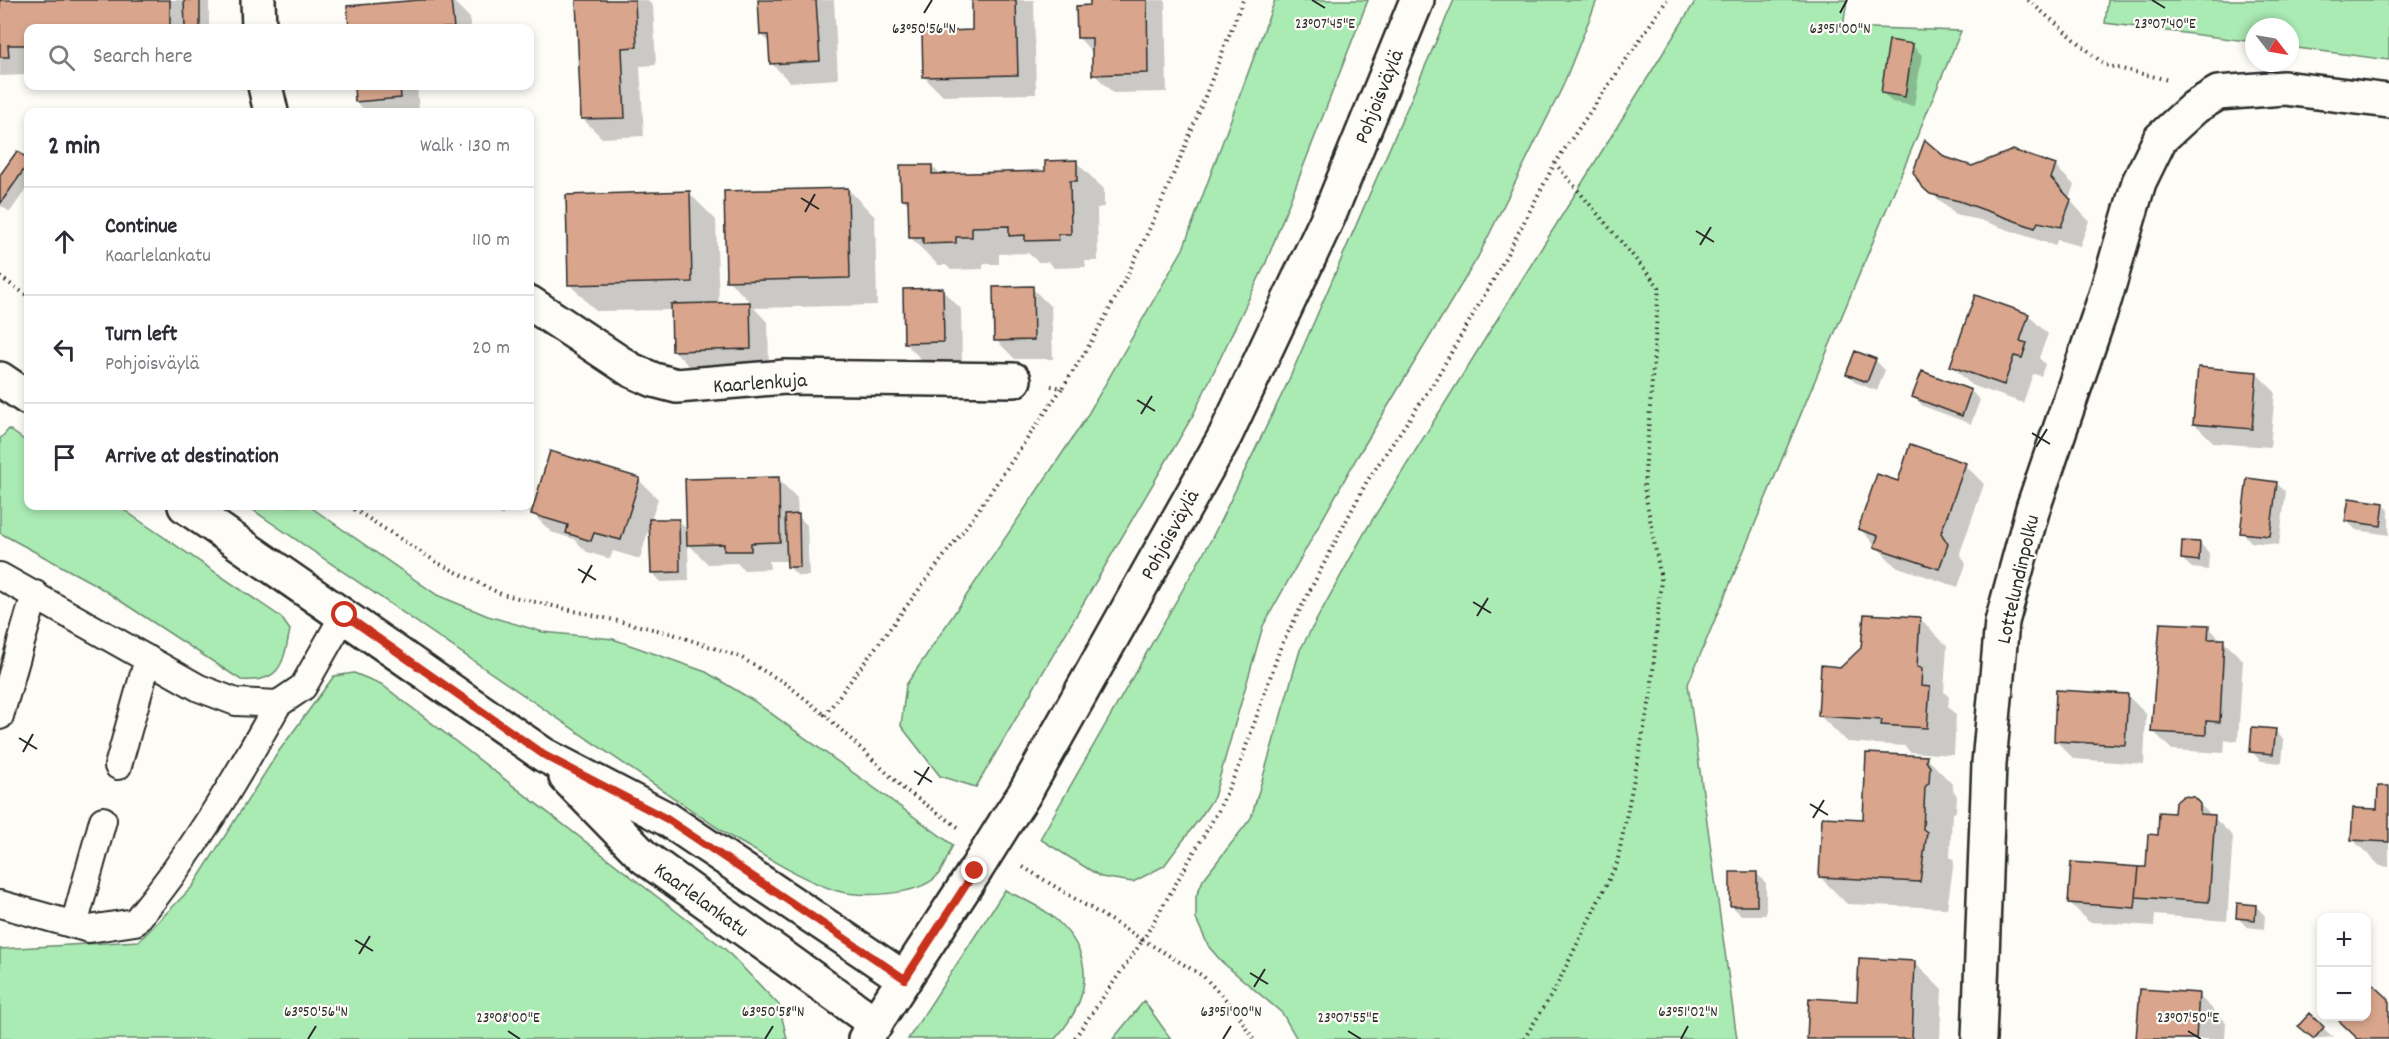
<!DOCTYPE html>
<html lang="en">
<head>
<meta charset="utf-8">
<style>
	:root { --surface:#fff; --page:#f7f7f7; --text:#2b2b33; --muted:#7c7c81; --line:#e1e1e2 }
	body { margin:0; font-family:Dekko,sans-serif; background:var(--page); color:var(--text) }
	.controls { position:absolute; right:18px; bottom:18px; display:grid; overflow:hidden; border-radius:12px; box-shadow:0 3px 9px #0003 }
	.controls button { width:54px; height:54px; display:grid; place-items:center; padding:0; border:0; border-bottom:2px solid var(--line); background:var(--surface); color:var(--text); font:30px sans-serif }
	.compass { position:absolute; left:2245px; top:18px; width:54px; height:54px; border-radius:50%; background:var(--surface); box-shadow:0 3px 9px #0003; rotate:121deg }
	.stop { position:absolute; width:18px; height:18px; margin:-14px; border:4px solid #c8321e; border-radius:50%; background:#fff }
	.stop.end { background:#c8321e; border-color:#fff; box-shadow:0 2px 6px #0008 }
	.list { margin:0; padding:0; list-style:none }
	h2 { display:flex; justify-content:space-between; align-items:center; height:78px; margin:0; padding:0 24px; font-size:26px }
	h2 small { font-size:20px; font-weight:400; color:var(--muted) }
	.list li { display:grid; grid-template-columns:39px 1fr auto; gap:18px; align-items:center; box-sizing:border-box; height:108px; padding:0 24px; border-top:2px solid var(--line) }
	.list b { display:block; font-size:22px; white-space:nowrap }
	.list p { margin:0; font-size:20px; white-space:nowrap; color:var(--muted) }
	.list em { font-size:20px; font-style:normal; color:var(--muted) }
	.icon { flex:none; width:33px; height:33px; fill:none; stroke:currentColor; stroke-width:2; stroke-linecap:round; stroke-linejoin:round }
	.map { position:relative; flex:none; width:2389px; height:1039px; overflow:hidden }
	.search { position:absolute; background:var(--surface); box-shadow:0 3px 9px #0003; left:24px; top:24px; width:510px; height:66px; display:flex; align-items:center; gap:15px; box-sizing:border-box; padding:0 21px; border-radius:12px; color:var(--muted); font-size:22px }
	.panel { position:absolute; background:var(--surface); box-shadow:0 3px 9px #0003; left:24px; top:108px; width:510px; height:402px; border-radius:12px }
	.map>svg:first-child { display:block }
	.green { fill:#aaeab3; stroke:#6a8a6f; stroke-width:1.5 }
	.shadow { fill:#0003 }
	.building { fill:#d9a68d; stroke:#2b2b2b; stroke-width:1.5 }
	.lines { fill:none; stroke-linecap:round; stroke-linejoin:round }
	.lane-casing { stroke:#2b2b2b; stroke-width:30 }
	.street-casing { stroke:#2b2b2b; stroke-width:38 }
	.secondary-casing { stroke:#2b2b2b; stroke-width:38 }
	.path { stroke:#2b2b2b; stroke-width:4; stroke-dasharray:1.5 4.5; stroke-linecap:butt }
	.lane { stroke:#fdfcf7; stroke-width:26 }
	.street { stroke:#fdfcf7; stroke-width:33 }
	.secondary { stroke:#fdfcf7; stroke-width:33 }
	.secondary-bridge-casing { stroke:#2b2b2b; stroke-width:38; stroke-linecap:butt }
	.secondary-bridge { stroke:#fdfcf7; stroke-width:33 }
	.route { stroke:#c8321e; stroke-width:8 }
	.ticks { fill:none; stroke:#2b2b2b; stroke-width:2 }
	.labels { text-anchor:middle; stroke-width:4.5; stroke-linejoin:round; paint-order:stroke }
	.street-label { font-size:21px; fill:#2b2b2b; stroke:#fdfcf7 }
	.ticks-label { font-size:15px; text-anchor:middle; fill:#2b2b2b; stroke:#fdfcf7; stroke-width:4.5; stroke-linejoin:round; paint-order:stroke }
</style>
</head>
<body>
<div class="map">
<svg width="2389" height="1039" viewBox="0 0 2389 1039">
	<rect width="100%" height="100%" fill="#fdfcf7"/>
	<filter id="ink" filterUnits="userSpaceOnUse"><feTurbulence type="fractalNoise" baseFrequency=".0167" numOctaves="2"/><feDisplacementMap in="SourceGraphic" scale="12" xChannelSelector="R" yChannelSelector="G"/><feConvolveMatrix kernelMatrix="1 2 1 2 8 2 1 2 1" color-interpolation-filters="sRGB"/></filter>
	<g filter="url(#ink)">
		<path class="green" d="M1275,0H1368L1265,265L1192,417L976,787L940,776L901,726L906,685L1084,421L1183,249Z
			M1454,0H1597L1562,88L1478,257L1356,459L1263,626L1214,797L1202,815L1164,866L1133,882L1101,877L1040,839L1211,540L1287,384Z
			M1696,0H1847L1843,27L1961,31L1688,684L1737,1039H1297L1282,1013L1222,962L1209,947L1196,919V897L1203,880L1251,818L1300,650L1366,530Z
			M2108,0H2389V60L2290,47V27H2254V42L2105,23Z
			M9,429L28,443V506H118L281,617L290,630C283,664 281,683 241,680L96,585L0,533V439Z
			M247,506H309L437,595L488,616L543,632L613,639L706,672L754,701L953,845C948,854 944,870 936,877C916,896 860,898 834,890C798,878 764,855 731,837Z
			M354,673L381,684L725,949L779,1005L787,1039H0V949L139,941L193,886L279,751L334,676Z
			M1005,890C1020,898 1041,906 1054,918C1097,955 1091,999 1055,1039H908Z
			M1144,1001L1171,1039H1113Z"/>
		<path class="shadow" d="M0,0H181L186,5V0H209V28H28L27,75L0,76Z
			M452,0L470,18V28H350L349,8Z
			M577,0H647L653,6L656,65L640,66L644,136L602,138L583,119Z
			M760,0H834L838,79L790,82L771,63L770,43L762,35Z
			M973,0H1034L1036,94L943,96L924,77L974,32Z
			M1092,0H1165L1167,92L1113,93L1094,74L1093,53L1078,37L1092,7Z
			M1912,45L1922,55L1914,106L1892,102L1883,93Z
			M355,86H417L419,112H367L356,102Z
			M17,153L28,161V191L26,189L10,212L0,205V177Z
			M1940,156L1962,165L1979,167L2055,166L2074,185L2069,199L2089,221L2080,246L2057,240L2055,246L1980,220L1956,215L1922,185Z
			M1076,162L1104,189V207L1097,208L1098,261H1085L1086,267L1054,268L1048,262H1038L1028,253L999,254V264H983V269L951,270L946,265H938L911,238L910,206L903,199L932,166L941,175L1047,172Z
			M848,189L875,217L877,305L754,308L768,323L769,368L693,370L674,351L673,310L596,311L569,284L689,193L716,220L719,304L751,303L728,280Z
			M1032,288L1051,307L1053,359H1015L996,340Z
			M942,290L961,309L962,361L924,362L905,343Z
			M2028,315L2048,334L2039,358L2045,364L2041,376L2033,374L2023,403L1971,385L1952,366Z
			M1875,360L1885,370L1877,391L1857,383L1847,374Z
			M2256,373L2275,392L2270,447L2214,443L2195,424Z
			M1971,391L1980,400L1971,424L1923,406L1914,397Z
			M1965,465L1984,484L1960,553L1966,564L1958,587L1895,566L1860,529L1898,483Z
			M778,479L797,498L798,516L807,525L809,576H798L788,566V561H769L770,569L744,570L737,563L708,564L688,544L689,581L661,582L652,572L650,524L640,559L613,551L610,559L587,552L574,539L551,532L532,513L639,480L658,499L651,520H678L688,530Z
			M2276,483L2286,492L2279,545L2251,542L2242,532Z
			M2384,505L2389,510V535L2356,530L2347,521Z
			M487,506H509L502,516Z
			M2200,543L2209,553L2208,570L2192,568L2182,559Z
			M1920,619L1947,646L1944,692L1949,697L1948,707L1956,715L1954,755L1910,752L1905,746L1847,742L1819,715L1842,668Z
			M2208,627L2243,660L2238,741L2225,740L2224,753L2172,750L2153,731Z
			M2127,695L2146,714L2144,764L2074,759L2055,740Z
			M2275,731L2284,740L2282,763L2261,761L2251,751Z
			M1926,757L1953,785V790L1957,796L1956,811L1952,815L1950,857L1954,861L1947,908L1847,904L1820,877L1864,820Z
			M2389,788V867L2380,866L2352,839L2378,811Z
			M2193,798L2233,836L2227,921L2155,915L2154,926L2089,922L2070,903L2147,869L2159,837L2176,814Z
			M1756,873L1766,883V915H1741L1731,905Z
			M2256,906L2265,916L2264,929L2247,927L2238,918Z
			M1915,963L1942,990L1940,1039H1808Z
			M2198,995L2226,1022L2225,1039H2138Z
			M2301,1026L2323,1028L2333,1037L2314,1039Z"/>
		<path class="building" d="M0,0H170V28H28V45H8L9,57H0Z
			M184,0H200V28H185Z
			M420,0H451L454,28H349L347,6Z
			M576,0H635L637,47L622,48L625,118L581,119Z
			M758,0H816L820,61L770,64L768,35H760Z
			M972,0H1016L1018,75L923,77L922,32L972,30Z
			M1090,0H1147L1148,73L1092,75V38H1077L1076,6L1090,5Z
			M1889,40L1913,44L1905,97L1881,93Z
			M354,86H400L401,98L355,102Z
			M1925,140L1945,157L1972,166L2013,150L2056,165L2051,178L2071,200L2061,227L2038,222L2035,228L1959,201L1930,194L1921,186L1913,172Z
			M17,151L28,159V164L0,204V175Z
			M1077,160V181H1070L1071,234H1058L1059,240L1025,241V235L1009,236V226L972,227V237H956V243L923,244V238H909L908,199H901L900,165H932V174L1045,171V161Z
			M848,188L850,278L726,281L724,191Z
			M690,191L692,282L568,285L566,195Z
			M1033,286L1034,340L994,341L993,287Z
			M943,288L944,342L904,343L903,289Z
			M1975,295L2029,314L2020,341L2027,343L2022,358L2014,356L2004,385L1950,366Z
			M750,302L751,349L672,351L671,304Z
			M1855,351L1876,359L1867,382L1846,374Z
			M2198,367L2257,372L2252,429L2193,424Z
			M1922,371L1971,390L1962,416L1912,397Z
			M1910,444L1966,463L1941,533L1948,544L1939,569L1874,547L1878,536L1858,529L1877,474L1898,481Z
			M550,451L640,478L621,540L594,533L591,541L566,533L568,525L531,514Z
			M779,477L780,542L751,543V551H724V544L687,545L685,479Z
			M2247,478L2277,482L2270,536L2240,533Z
			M2349,498L2384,503L2381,526L2345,521Z
			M799,514L800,567H787L785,515Z
			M649,519H679L680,572L651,573Z
			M2182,541L2200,542L2199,561L2181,559Z
			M1864,614L1920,617L1917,667L1922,668L1921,686L1930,687L1927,728L1881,725L1882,720L1818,716L1821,665L1841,667L1861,648Z
			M2160,623L2209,625L2208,639H2224L2220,722L2206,721V735L2151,732Z
			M2056,690L2128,694L2125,745L2054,741Z
			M2252,727L2276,729L2273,754L2250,752Z
			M1866,753L1927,756L1926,761L1930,767L1929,783L1925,787L1923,829L1927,832L1920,882L1819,877L1822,817L1863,819Z
			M2378,786H2389V842L2351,840L2353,808L2377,809Z
			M2183,796L2194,797L2200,804V814L2215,815L2209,902L2136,897L2139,867H2146L2148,834L2158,835L2159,812L2174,813L2175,803Z
			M2071,862L2139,867L2135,908L2068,903Z
			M1730,872H1757V906H1730Z
			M2237,903L2256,905L2255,920L2236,918Z
			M1859,958L1915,961L1912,1039H1807L1809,998L1857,1001Z
			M2366,978L2389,999V1039H2358L2334,1016H2366Z
			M2140,989L2199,993L2196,1039H2136Z
			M2310,1013L2324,1027L2314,1039L2298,1026Z"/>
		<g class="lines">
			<g class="lane-casing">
				<path id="lane" d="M0,576L199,688L236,702L278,704L303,687L344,615
					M0,716L35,594
					M118,766L148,659
					M0,904L89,929L135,922C192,854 235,781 278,704
					M74,925L103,820"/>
			</g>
			<g class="street-casing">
				<path id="street" d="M258,0L259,28
					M265,86L271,112
					M530,303L631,370L654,380L677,386L785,377L1014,380
					M1979,1039L1989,763L2002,622L2033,508L2105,298L2139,182L2160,139L2195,107L2218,93L2284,88L2389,101"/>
			</g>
			<g class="secondary-casing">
				<path id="secondary" d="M0,379L28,398
					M185,506L544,755L667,819L905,979
					M566,777L644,857L876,1024
					M1005,823L1023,796L1225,436L1330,213L1417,0
					M865,1039L975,871"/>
			</g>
			<path class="path" d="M2028,0L2105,65L2168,80
				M0,277L28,296
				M1051,386L1062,388C1142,269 1190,133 1243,0
				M349,506L438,563L501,594L670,633L740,657L788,685L825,715
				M958,827L904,789L825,715L974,516L1062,388
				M1023,867L1143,940L1074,1039
				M1253,1039L1235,1009L1203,976L1143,940L1218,811L1240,764L1281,646L1367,481L1433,384L1495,277L1555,163L1667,0
				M1524,1039L1555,989L1617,863L1651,694L1661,579L1644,487L1659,287L1555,163"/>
			<use href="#lane" class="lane"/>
			<use href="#street" class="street"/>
			<use href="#secondary" class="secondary"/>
			<g class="secondary-bridge-casing">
				<path id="secondary-bridge" d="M975,871L1005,823"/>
			</g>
			<use href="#secondary-bridge" class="secondary-bridge"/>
		</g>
	</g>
	<g class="lines" filter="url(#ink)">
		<path class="route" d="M345,615L544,755L667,819L905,979L975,871"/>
	</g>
	<path class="ticks" d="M1312,0L1325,8M2152,0L2165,8M924,13L932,0M1840,13L1847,0M801,198L819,209M805,212L815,194M1696,231L1714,242M1700,245L1711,227M1137,400L1155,411M1141,414L1152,396M2032,433L2050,444M2036,447L2047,429M578,569L596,580M582,583L592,565M1473,602L1491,613M1477,616L1488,598M19,738L37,749M23,752L33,734M914,771L932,782M918,785L929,767M1810,804L1828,815M1813,818L1824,800M355,940L373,951M359,954L370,936M1250,973L1268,984M1254,987L1265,969M508,1031L520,1039M1348,1031L1361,1039M2188,1031L2201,1039M308,1039L316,1026M765,1039L773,1026M1223,1039L1231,1026M1681,1039L1688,1026"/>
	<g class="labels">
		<g class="street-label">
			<text transform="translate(1378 96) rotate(-68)" y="7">Pohjoisväylä</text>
			<text transform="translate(760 382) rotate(-4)" y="7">Kaarlenkuja</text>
			<text transform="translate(1169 534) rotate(-61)" y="7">Pohjoisväylä</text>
			<text transform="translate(2017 579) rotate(-77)" y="7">Lottelundinpolku</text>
			<text transform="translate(702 899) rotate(36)" y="7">Kaarlelankatu</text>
		</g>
	</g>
	<g class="ticks-label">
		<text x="1325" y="28">23°07'45"E</text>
		<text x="2165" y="28">23°07'40"E</text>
		<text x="924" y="33">63°50'56"N</text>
		<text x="1840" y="33">63°51'00"N</text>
		<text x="316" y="1016">63°50'56"N</text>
		<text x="773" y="1016">63°50'58"N</text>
		<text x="1231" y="1016">63°51'00"N</text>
		<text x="1688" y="1016">63°51'02"N</text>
		<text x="508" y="1022">23°08'00"E</text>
		<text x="1348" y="1022">23°07'55"E</text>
		<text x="2188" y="1022">23°07'50"E</text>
	</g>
</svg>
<div class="controls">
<button>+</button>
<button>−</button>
</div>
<svg class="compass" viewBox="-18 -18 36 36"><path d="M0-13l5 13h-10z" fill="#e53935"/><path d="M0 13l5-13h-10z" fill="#7c7c81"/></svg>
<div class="stop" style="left:345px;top:615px"></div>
<div class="stop end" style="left:975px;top:871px"></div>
<div class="search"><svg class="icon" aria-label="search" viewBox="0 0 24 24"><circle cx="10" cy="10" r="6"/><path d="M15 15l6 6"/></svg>Search here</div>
<section class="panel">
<h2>2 min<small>Walk · 130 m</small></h2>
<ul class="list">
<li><svg class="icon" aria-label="ahead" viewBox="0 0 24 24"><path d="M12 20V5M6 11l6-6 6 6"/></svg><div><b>Continue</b><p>Kaarlelankatu</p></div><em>110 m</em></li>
<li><svg class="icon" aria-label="left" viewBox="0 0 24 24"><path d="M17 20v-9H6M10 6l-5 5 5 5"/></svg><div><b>Turn left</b><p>Pohjoisväylä</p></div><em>20 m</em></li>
<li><svg class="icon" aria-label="arrive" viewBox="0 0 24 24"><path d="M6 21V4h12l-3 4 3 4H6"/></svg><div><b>Arrive at destination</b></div></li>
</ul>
</section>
</div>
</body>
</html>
